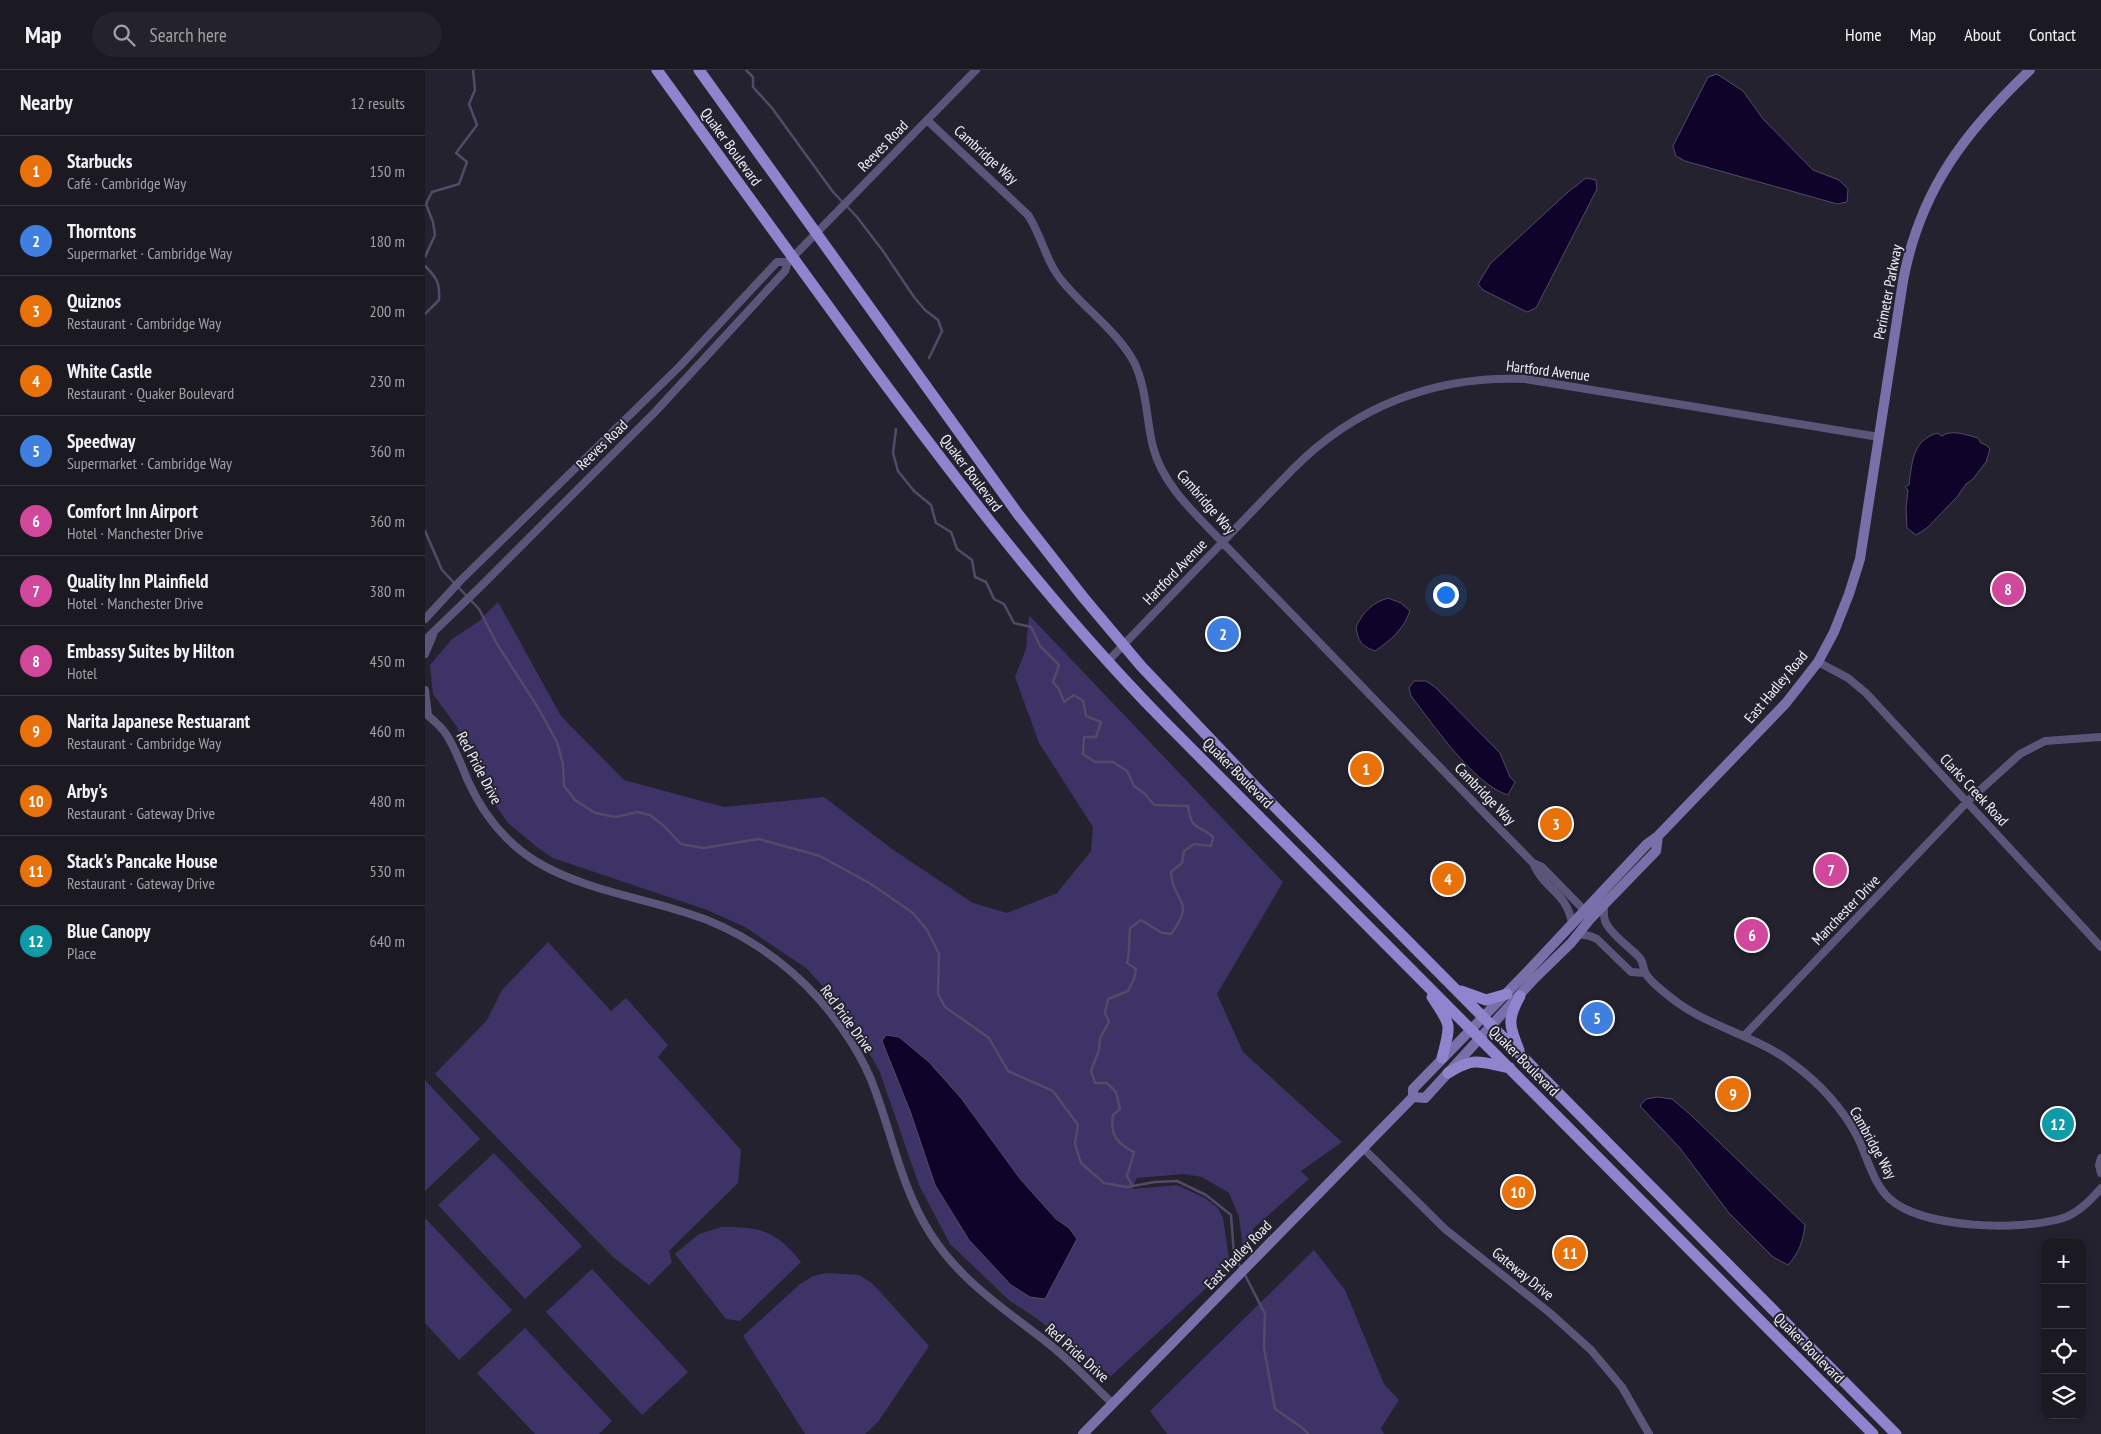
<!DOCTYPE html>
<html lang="en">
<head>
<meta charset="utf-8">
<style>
	:root { --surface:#1b1a23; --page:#24232b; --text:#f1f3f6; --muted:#a0a1a6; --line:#393841; --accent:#d93025 }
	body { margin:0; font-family:"PT Sans Narrow",sans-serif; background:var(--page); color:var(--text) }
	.controls { position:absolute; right:15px; bottom:15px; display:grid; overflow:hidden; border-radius:10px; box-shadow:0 2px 12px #0003 }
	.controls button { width:45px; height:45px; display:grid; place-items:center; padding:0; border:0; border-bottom:1px solid var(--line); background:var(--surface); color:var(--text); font:25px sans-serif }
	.you { position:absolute; left:1020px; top:524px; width:18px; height:18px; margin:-12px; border:4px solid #fff; border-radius:50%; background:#1a73e8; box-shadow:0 0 0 8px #1a73e833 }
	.badge { display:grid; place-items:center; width:32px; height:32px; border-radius:50%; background:var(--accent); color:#fff; font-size:16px; font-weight:700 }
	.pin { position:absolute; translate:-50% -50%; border:2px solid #fff; box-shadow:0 1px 5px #0006 }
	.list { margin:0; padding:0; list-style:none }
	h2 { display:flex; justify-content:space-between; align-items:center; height:65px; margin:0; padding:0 20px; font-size:21px }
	h2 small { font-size:16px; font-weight:400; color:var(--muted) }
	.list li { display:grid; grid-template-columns:32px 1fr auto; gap:15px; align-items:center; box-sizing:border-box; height:70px; padding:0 20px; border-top:1px solid var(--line) }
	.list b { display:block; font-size:19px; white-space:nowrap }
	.list p { margin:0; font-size:16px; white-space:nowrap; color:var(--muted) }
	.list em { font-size:16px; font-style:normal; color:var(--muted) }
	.icon { flex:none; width:28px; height:28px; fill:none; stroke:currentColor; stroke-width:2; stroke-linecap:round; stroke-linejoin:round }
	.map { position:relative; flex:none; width:1676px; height:1364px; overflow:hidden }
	header { display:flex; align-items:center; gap:30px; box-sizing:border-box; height:70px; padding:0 25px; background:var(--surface); border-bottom:1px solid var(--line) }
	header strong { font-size:24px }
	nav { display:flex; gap:28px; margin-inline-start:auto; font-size:18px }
	.search { width:350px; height:45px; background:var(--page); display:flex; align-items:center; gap:12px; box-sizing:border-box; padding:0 18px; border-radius:28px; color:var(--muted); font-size:19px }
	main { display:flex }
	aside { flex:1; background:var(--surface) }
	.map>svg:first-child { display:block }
	.green { fill:#3e3366; fill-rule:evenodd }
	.water { fill:#0f032a; stroke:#534a68 }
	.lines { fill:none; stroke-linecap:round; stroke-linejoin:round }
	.stream { stroke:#534a68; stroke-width:2.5 }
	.street { stroke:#5b5579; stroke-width:8 }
	.secondary { stroke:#796fa9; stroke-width:10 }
	.primary { stroke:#9184ce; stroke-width:11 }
	.labels { text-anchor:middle; stroke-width:4; stroke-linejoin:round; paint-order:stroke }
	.street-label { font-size:15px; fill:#f2f1fa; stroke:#24222f }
</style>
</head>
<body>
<header>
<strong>Map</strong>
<div class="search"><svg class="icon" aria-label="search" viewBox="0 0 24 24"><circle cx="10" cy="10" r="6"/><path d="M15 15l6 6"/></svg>Search here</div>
<nav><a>Home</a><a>Map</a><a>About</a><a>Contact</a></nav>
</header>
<main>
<aside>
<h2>Nearby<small>12 results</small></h2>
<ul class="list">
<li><span class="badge" style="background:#e8710a">1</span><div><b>Starbucks</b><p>Café · Cambridge Way</p></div><em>150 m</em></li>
<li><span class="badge" style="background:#3f7fe0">2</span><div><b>Thorntons</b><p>Supermarket · Cambridge Way</p></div><em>180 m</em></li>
<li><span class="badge" style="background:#e8710a">3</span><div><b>Quiznos</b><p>Restaurant · Cambridge Way</p></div><em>200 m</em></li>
<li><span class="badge" style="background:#e8710a">4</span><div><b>White Castle</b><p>Restaurant · Quaker Boulevard</p></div><em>230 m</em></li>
<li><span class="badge" style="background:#3f7fe0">5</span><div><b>Speedway</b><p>Supermarket · Cambridge Way</p></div><em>360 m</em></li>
<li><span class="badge" style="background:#d1479c">6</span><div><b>Comfort Inn Airport</b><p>Hotel · Manchester Drive</p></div><em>360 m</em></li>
<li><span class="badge" style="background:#d1479c">7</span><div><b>Quality Inn Plainfield</b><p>Hotel · Manchester Drive</p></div><em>380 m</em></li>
<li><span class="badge" style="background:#d1479c">8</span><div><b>Embassy Suites by Hilton</b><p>Hotel</p></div><em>450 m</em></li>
<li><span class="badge" style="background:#e8710a">9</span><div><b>Narita Japanese Restuarant</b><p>Restaurant · Cambridge Way</p></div><em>460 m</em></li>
<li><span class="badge" style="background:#e8710a">10</span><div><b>Arby's</b><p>Restaurant · Gateway Drive</p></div><em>480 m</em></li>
<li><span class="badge" style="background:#e8710a">11</span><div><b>Stack's Pancake House</b><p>Restaurant · Gateway Drive</p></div><em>530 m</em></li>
<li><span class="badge" style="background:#0f9aa8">12</span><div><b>Blue Canopy</b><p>Place</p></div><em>640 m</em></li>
</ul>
</aside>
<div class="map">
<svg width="1676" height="1364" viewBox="0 0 1676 1364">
	<rect width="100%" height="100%" fill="#24222f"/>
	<path class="green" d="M73,532L136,646L199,710L299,737L399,727L467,779L548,833L582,843L632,823L666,781L668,757L614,673L590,607L601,579L604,545L858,812L792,924L818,982L917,1072L876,1101L884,1109L828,1159L829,1169L818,1179L814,1147L804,1123L777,1107L759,1104L712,1108L707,1119L752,1115L780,1128L793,1138L798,1148L805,1196L686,1306L611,1248L585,1231L525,1174L494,1115L454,1000L424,949L404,923L381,898L320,857L282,840L128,788L113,778L83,753L67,730L38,674L32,657L8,624L5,595L27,569L53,552ZM474,967C514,998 543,1038 573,1078C594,1107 615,1138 644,1158L605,1227L586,1215L544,1170L485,1041L457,971Z
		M123,872L186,941L201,928L243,975L233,987L316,1080L313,1113L244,1181L247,1192L224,1215L188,1187L10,1004L62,950L77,920Z
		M0,1010L55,1069L0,1121Z
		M69,1083L157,1176L100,1229L13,1135Z
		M0,1148L87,1240L34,1290L0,1253Z
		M297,1157C337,1157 351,1161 376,1192L315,1251L301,1249L250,1184L274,1164Z
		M889,1180L920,1220L959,1314L974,1330L956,1358L959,1364H742L725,1341Z
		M167,1199L263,1302L217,1345L121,1242Z
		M401,1203L434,1205L448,1214L504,1276L453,1352L440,1364H380L318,1266L375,1214L388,1206Z
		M100,1258L187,1351L174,1364H110L52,1303Z"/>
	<path class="water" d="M1292,4L1318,21L1338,49L1388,100L1414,110L1423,119L1422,132L1412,134L1260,91L1251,86L1248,76L1283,7Z
		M1161,108L1171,110L1172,119L1111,238L1102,242L1058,220L1053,214L1065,194L1143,122Z
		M1512,363L1517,366C1526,359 1542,365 1553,368L1556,373L1561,375L1565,379L1561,392L1548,409L1541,414L1532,427L1502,458L1491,465L1482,458L1481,438L1483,420L1480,417L1484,415C1487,393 1487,371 1512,363Z
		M963,528L976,533L985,541C978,560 966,570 950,581C936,576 933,571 931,557C938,542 947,533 963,528Z
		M989,611H1001L1010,617L1075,683L1085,707L1090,712L1083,725C1049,715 1008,654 986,626L984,618Z
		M461,965L474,967L504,992L536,1028L596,1110L631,1149L644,1158L652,1169L620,1229L605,1227L586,1215L544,1170L510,1115L485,1041L457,971Z
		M1233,1027L1247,1029L1267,1046L1380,1155C1378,1171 1374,1183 1363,1195L1348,1187L1304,1143L1254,1077L1215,1036L1221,1029Z"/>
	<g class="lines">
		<path class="stream" d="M321,0L328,7V17L347,38L408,122L432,147L458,181L489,227L500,240L513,250L517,261L504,288
			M0,187L10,165L8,152L1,134L7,122L34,114L42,92L31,83L52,55L44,34L50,20L48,0
			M0,196C12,208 15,213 14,230L0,244
			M471,359L468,383L473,401L489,421L506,435L511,453L526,462L532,479L547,490L550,507L561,512L569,529L579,534L589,553L606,557L615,576L634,595L628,612L634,619L639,632L649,625L658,631L661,646L676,652L671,667H659L658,684L670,692H688L702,701L709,716L720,724L729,735L763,736C767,763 772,752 788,767L786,776L769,774L759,781L757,793L746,802C748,835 772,829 746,864L737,863L716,850L705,858C704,870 705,881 702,893L711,899L709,909L703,921L683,929L680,943L684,952L675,968L674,980L666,1001L670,1013H682L691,1022L695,1039L688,1045C685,1065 692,1074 709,1082L702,1106L707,1115
			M0,461L17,500L54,539L72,574L112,636L132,672L138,694L139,716L150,730L170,743L191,747L212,742L225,745L239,756L256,774L278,778L334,769L395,786L446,814L488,843L502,860L514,884L513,924L520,937L564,968L583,1001L628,1021L653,1055L650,1074L656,1093L679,1113L702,1117L730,1112L752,1111L781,1125L806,1145L809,1185L816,1198
			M819,1203L840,1244L839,1278L850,1339L879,1359L883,1364"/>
		<path class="street" d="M502,50L603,145C617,166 621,193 638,212C660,239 692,261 709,292C722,319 721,349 728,377C738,416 771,444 797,472L1066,750L1108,793L1117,797L1163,844
			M0,549L36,510L255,296L352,192H363
			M0,570L52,520L230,342L360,201L363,192L551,0
			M0,584L8,565
			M682,592L867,400C930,336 1011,305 1100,309L1454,367
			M1393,592L1423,608L1441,623L1676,877
			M0,620L3,645
			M0,643C7,649 16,656 21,664C31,679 36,695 43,711C58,744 81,773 112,792C157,819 213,827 262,843C312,858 359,890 394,929C416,954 439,988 450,1020C468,1068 477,1119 505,1163C535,1211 581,1240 624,1274C647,1292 667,1314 688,1334
			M1108,793C1119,820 1143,822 1147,855
			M1179,835C1179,841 1178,848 1181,853C1187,865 1203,876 1213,886C1219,891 1217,895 1220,902C1223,910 1245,927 1253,933C1288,958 1333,967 1367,993C1393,1012 1417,1038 1432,1066C1442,1086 1448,1114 1465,1129C1498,1159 1597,1161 1638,1148C1653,1143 1666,1130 1676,1118
			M1153,864L1165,866L1172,869L1206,902L1220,903
			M1319,966L1542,732L1595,684L1620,671L1676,667
			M939,1079L1020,1159L1125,1243L1166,1280L1197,1317L1224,1364
			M1676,1088L1674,1095L1676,1103"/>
		<path class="secondary" d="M988,1027L1000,1028L1108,910L1146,873L1166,848L1231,781L1233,766
			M658,1364L988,1027V1019L1103,901L1222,774L1233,766L1361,633L1393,592L1409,562L1424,524L1435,489L1478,211C1495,120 1540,62 1605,0"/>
		<path class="primary" d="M232,0C304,100 376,199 449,299C540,422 632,542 739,651L1448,1364
			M274,0L593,444L658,527L716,596L849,736L1471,1364
			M1036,921L1061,930L1082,924
			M1007,927C1027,957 1026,953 1017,988
			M1094,980C1084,956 1082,949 1095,926
			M1023,1003C1051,986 1054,992 1085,998"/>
	</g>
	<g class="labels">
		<g class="street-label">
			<text transform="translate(458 76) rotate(-46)" y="5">Reeves Road</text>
			<text transform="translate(306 77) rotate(54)" y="5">Quaker Boulevard</text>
			<text transform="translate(561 85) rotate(42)" y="5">Cambridge Way</text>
			<text transform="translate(1463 222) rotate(-79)" y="5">Perimeter Parkway</text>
			<text transform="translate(1123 301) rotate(7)" y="5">Hartford Avenue</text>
			<text transform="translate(177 375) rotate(-44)" y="5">Reeves Road</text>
			<text transform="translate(546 403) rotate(53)" y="5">Quaker Boulevard</text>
			<text transform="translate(781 432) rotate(49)" y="5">Cambridge Way</text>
			<text transform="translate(750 502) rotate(-46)" y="5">Hartford Avenue</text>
			<text transform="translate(1351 617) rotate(-50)" y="5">East Hadley Road</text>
			<text transform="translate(54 698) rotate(62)" y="5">Red Pride Drive</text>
			<text transform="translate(813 703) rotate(45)" y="5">Quaker Boulevard</text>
			<text transform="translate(1549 720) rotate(47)" y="5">Clarks Creek Road</text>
			<text transform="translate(1060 724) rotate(46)" y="5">Cambridge Way</text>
			<text transform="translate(1421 840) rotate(-46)" y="5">Manchester Drive</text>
			<text transform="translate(422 949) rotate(54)" y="5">Red Pride Drive</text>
			<text transform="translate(1099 991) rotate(45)" y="5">Quaker Boulevard</text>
			<text transform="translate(1448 1073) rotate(61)" y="5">Cambridge Way</text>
			<text transform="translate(813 1185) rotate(-46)" y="5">East Hadley Road</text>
			<text transform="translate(1098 1204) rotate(39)" y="5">Gateway Drive</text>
			<text transform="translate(1384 1278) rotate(45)" y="5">Quaker Boulevard</text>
			<text transform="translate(652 1283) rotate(42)" y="5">Red Pride Drive</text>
		</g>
	</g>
</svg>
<div class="controls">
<button>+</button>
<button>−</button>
<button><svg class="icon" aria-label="locate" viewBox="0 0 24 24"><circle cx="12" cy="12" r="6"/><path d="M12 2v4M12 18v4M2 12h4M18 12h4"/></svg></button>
<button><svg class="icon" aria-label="layers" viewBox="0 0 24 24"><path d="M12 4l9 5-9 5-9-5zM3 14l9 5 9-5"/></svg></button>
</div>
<div class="you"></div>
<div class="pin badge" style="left:941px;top:699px;background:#e8710a">1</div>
<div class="pin badge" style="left:798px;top:564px;background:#3f7fe0">2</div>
<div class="pin badge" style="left:1131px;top:754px;background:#e8710a">3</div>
<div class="pin badge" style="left:1023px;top:809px;background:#e8710a">4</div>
<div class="pin badge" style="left:1172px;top:948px;background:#3f7fe0">5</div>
<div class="pin badge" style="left:1327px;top:865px;background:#d1479c">6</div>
<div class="pin badge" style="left:1406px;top:800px;background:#d1479c">7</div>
<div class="pin badge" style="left:1583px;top:519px;background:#d1479c">8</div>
<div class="pin badge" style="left:1308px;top:1024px;background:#e8710a">9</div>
<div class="pin badge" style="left:1093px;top:1122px;background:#e8710a">10</div>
<div class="pin badge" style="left:1145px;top:1183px;background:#e8710a">11</div>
<div class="pin badge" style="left:1633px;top:1054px;background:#0f9aa8">12</div>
</div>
</main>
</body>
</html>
